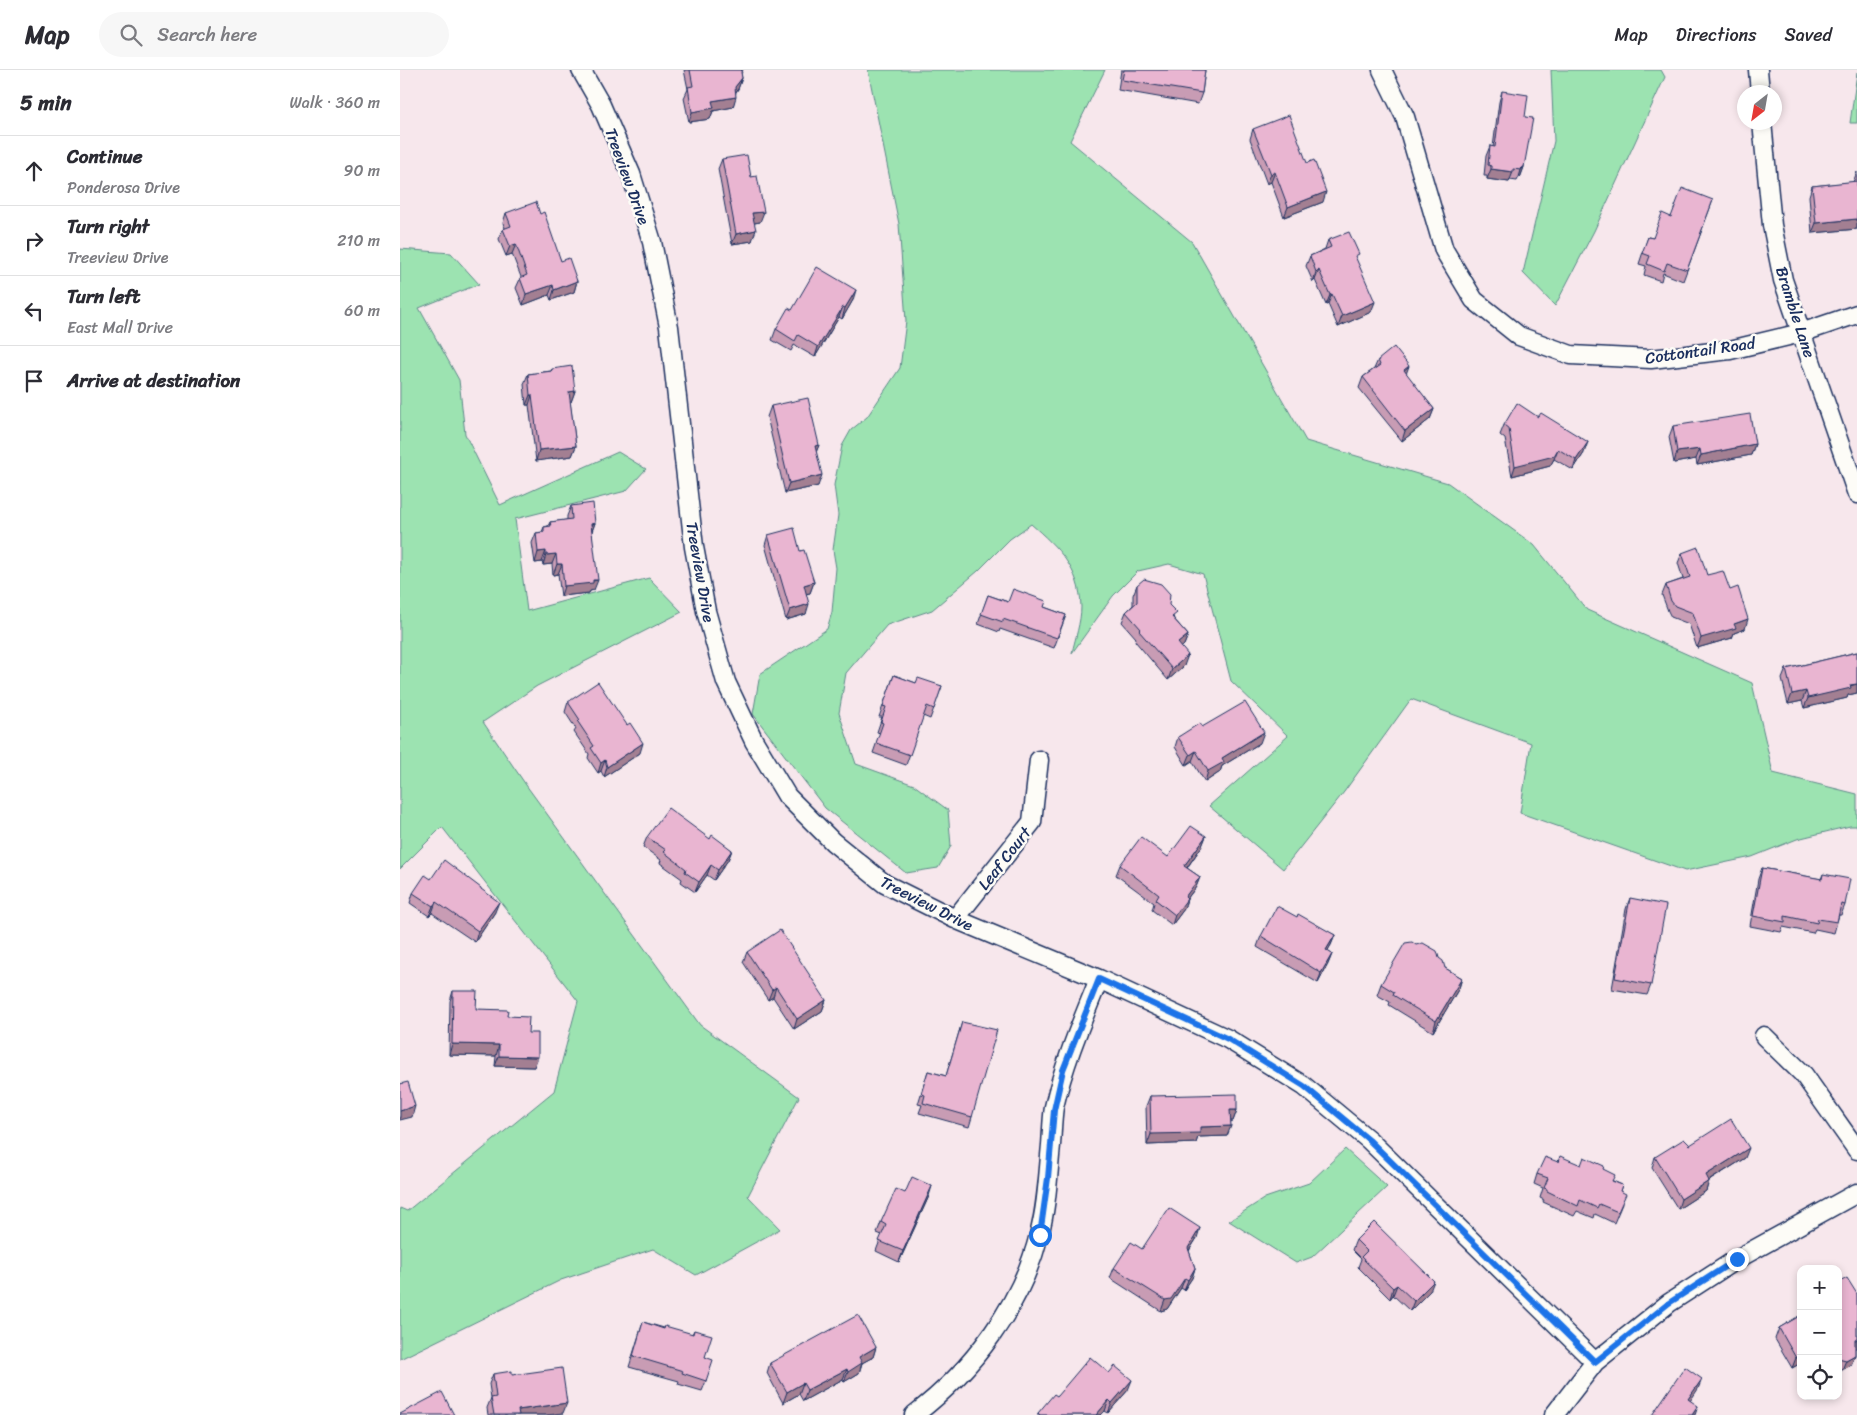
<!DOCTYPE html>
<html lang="en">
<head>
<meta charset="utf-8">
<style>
	:root { --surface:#fff; --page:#f7f7f7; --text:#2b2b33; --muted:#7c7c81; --line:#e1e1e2 }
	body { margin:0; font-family:Sriracha,sans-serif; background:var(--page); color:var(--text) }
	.controls { position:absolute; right:15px; bottom:15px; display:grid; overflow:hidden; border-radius:10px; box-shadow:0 2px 8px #0003 }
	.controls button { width:45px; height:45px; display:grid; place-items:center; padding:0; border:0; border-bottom:1px solid var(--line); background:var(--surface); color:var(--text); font:25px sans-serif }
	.compass { position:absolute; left:1337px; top:15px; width:45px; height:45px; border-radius:50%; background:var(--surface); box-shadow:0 2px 8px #0003; rotate:211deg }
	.stop { position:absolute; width:15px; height:15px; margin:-11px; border:4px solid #1a73e8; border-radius:50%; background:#fff }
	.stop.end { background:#1a73e8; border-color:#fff; box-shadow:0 1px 5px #0008 }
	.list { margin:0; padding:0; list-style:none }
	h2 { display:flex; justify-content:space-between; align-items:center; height:65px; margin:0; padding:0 20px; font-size:21px }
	h2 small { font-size:16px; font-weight:400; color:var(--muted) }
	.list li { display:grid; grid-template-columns:32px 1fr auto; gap:15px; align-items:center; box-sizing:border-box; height:70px; padding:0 20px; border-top:1px solid var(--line) }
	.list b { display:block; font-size:19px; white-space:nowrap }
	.list p { margin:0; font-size:16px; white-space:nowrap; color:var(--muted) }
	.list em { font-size:16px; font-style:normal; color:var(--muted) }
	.icon { flex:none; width:28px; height:28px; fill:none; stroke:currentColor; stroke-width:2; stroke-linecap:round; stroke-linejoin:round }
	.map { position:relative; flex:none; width:1457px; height:1345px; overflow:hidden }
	header { display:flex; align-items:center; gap:30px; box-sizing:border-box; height:70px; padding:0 25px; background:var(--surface); border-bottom:1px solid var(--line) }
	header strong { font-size:24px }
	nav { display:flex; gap:28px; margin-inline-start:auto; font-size:18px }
	.search { width:350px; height:45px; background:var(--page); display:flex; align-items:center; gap:12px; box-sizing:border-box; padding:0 18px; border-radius:28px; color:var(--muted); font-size:19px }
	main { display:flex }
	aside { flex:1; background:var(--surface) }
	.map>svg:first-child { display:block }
	.green { fill:#9ce3b1; stroke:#5c8988 }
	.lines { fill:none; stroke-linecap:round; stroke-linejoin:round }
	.minor-casing { stroke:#1b2f5e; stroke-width:21 }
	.minor { stroke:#fdfcf7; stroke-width:18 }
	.wall { fill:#c89cb4; stroke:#1b2f5e }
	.shaded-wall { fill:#a37f92; stroke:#1b2f5e }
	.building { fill:#e9b5d1; stroke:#1b2f5e }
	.route { stroke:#1a73e8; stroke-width:6 }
	.labels { text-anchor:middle; stroke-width:5; stroke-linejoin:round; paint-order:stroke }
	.street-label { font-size:16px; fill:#1b2f5e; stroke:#fdfcf7 }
</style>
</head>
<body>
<header>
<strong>Map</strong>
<div class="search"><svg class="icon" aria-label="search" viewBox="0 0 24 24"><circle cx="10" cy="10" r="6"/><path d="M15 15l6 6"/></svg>Search here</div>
<nav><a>Map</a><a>Directions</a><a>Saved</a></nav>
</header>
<main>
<aside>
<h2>5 min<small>Walk · 360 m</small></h2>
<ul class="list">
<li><svg class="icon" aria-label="ahead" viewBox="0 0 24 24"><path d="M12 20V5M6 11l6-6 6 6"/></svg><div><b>Continue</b><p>Ponderosa Drive</p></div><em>90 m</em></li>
<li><svg class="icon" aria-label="right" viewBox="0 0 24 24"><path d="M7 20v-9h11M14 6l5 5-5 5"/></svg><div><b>Turn right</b><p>Treeview Drive</p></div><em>210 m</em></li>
<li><svg class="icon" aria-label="left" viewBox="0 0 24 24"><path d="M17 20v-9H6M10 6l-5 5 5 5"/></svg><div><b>Turn left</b><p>East Mall Drive</p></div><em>60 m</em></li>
<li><svg class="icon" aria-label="arrive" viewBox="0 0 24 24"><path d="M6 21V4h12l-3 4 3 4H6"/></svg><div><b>Arrive at destination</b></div></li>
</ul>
</aside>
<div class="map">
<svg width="1457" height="1345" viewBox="0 0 1457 1345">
	<rect width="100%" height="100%" fill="#f7e7ec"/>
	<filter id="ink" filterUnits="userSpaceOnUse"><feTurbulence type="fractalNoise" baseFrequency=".02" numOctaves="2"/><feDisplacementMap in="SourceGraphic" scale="10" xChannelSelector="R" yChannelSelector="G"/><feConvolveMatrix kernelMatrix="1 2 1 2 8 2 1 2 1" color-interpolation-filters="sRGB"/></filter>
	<g filter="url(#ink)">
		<path class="green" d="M468,0H705L670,71L792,172L906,371L1048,413L1134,475L1187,540L1352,613L1373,703L1457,724V756H1450L1397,769L1352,787L1285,801L1120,743L1131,673L1011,629L944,722L883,799L809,736L888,666L831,611L803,504L769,494L738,501L713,526L672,583C675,569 681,552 681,537C680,498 658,478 631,454L610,469L578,501L532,540L487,555L446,603L439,643L456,694L514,715L548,740L551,776L538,798L506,803L425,738L353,644L360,604L427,559L432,542L436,498L433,480L438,445L434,415L442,376L451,360L467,347L500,298L506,251L499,154Z
			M1151,0H1261L1265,7L1194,161L1155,236L1123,203L1154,71Z
			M1457,3V53H1450Z
			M0,179L51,183L79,214L19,238L59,310L65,364L100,435L218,382L246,399L226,421L115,449L127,541L249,508L282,542L137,616L83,652L126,715L300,955L399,1027L348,1126L380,1159L296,1205L253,1179L161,1210L0,1289V1138L7,1141L154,1021L178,931L42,757L0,799Z
			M945,1079L987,1117L912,1187L896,1193L829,1151L865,1128L909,1113Z"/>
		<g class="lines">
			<g class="minor-casing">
				<path id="minor" d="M181,0L201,35L231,104L252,172L269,257L294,477L306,541L326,612L354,671L387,726L433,772L485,814L555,849L699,909L828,969L904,1016L969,1070L1195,1292
					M982,0L1005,47L1044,180L1074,230L1119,266L1171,285L1251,289L1330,280L1401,263L1457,244
					M1358,0L1360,22
					M1362,52L1372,155L1383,210L1457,424
					M555,849L632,752L639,690
					M1364,966L1404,1005L1457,1080
					M514,1345C572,1301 621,1236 639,1165C647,1136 648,1105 651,1075C652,1063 652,1050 654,1037C664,993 682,951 699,909
					M1154,1345L1195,1292L1269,1233L1337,1189L1457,1123"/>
			</g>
			<use href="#minor" class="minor"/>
		</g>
		<path class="wall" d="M284,0H343L341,4L342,8L338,19L336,22L333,37L313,41L310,49L289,52L284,28L288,19Z
			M721,0H805L802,23L798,34L718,20Z
			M1102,21L1125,47L1124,97L1120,108L1119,107L1117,111L1110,110L1109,112L1087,109V106H1084L1086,86L1090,76L1093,77L1099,32Z
			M853,59L923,132L884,147L871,112L867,114L850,69Z
			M322,89L360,152L354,153L352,171L332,174L318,99Z
			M1457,102V159L1412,163L1409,126L1412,116L1453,112Z
			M1313,130L1283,211L1263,203L1261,211L1244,205L1246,196L1239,194L1248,167L1253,168L1271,147Z
			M106,143L140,144L161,191L177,211L174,222L151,230L149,225L123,235L116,218L121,207L112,184L106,186L99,169L103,159L105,158L103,153Z
			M928,170L956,190L971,242L938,257L928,234L926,235L915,210L913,212L906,196L910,186L925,179Z
			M453,230L442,249L439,247L415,287L394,275L391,281L372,270L376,259L392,240Z
			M978,290L1006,304L1034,339L1030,349L1002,371L959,318L963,307L974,299Z
			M152,299L175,321L171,332H170L176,376L172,386L136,391L129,335H126L124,314L128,304L151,301Z
			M371,336L419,375L416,382L418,416L385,423L367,347Z
			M1104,355L1184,383L1173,400L1154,389L1150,396L1112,406L1105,369L1100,365Z
			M1273,356L1355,374L1351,385L1297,395L1296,389L1274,393L1269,367Z
			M171,436L195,453L192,461L194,520L190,521L189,523L161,526L158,504L153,505L152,494L143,495L142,492L135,493L132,473L136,463L142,462L144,457L148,456L150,452L167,450V446Z
			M368,465L400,481L414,512L410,523L406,524V544L386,550L365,475Z
			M1282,483L1307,505L1330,520L1345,559L1334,563L1332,568L1297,578L1289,554L1271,547L1268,541L1262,525L1266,515L1283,509L1278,493Z
			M737,515L769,535L774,549L788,565L784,575L781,577L784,596L768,610L735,571L736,568L722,552L726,542L733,535V525Z
			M588,525L608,532L644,537L666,545L654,578L600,559L599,562L578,554Z
			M1457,582V623L1448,625L1447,628L1404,638L1402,631L1388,634L1382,609L1386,599Z
			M494,605L516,613L542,616L530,649L523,646L506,695L473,683L480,663L477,662L482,647H479Z
			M168,632L240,683L204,707L201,701L198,703L188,688L189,684L174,662L176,659L165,642Z
			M802,657L860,673L822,696L820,702L805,712L792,691L786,695L775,677L778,667Z
			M806,766L802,776L787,798L800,807L796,817L787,829L784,839L772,855L752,840L754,833L716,805L720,795L768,787Z
			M247,767L310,769L332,780L328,790L314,810L307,805L295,822L281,812L282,809L260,793L261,790L243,777Z
			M1362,798L1421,809L1423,804L1445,835L1441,845H1439L1437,852L1434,863L1415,859L1413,863L1383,857L1381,862L1350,856L1358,809Z
			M31,809L81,819L95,842L75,872L32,843L29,846L10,833L13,823Z
			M1230,828L1251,915L1247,925L1212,919L1226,839Z
			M897,847L935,865L931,875L927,881L932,884L928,894L918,913L857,877L861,866Z
			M347,882L426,930L422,941L394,959L373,927L368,930L343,892Z
			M1039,888L1045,898L1062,908L1059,918L1033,962L989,935L990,932L977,925L981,914Z
			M53,921L76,939L107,946L128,963L134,997L95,996L96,986L49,985L50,931Z
			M562,952L572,1047L569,1057L519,1043L522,1035L518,1034L528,1001L546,1006Z
			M750,1026L837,1040L833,1051H831L827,1066L798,1067L796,1073L747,1075L746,1036Z
			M1290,1075L1345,1088L1309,1111L1306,1121L1278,1139L1252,1098L1255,1087Z
			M1158,1092L1181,1095L1203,1099L1213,1111L1222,1115L1220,1121L1222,1134L1214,1153L1195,1144L1194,1148L1177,1141L1174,1146L1143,1132L1144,1130L1140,1128L1143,1118L1134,1114L1137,1104Z
			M505,1123L529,1126L499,1192L476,1181L482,1165L477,1163L481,1152Z
			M797,1168L789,1181L795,1198L792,1208L784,1220L781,1218L767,1239L761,1241L710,1208L714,1198L742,1179Z
			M956,1170L1030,1221L1010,1241L993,1225L990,1229L958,1197L961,1189L952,1180Z
			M1438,1213L1457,1224V1277L1455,1279V1285L1451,1295L1442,1300L1438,1299Z
			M1401,1245V1293L1392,1298L1375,1269L1379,1258Z
			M243,1252L264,1258L292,1264L294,1260L305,1287L306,1311L302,1321L278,1314L279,1311L229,1297Z
			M476,1277L473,1287L462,1293L459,1303L444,1312L443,1309L403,1331L399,1324L383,1333L367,1303L370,1293Z
			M93,1304L112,1305L163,1343L149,1345H88L87,1338L91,1328L89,1314Z
			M728,1320L708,1343L705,1341L701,1345H637L638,1343L657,1326Z"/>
		<path class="shaded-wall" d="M342,8L338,19L331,28L335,17Z
			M336,27L333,37L313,41L310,49L289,52L292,42L312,31Z
			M1122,97H1124L1120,108L1119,107Z
			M1091,99L1113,102L1109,112L1087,109Z
			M875,102L871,112L867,114L871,104Z
			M926,122L923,132L884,147L888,137Z
			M364,142L360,152L349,154L352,143Z
			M1457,149V159L1412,163L1416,153Z
			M356,160L352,171L332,174L336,164Z
			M116,174L112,184L106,186L110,176Z
			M919,200L915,210L913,212L916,202Z
			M177,211L174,222L151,230L154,220Z
			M153,215L149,225L123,235L126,224Z
			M456,220L453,230L442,249L445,238Z
			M932,224L928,234L926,235L930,225Z
			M975,232L971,242L938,257L942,246Z
			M443,237L439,247L415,287L418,277Z
			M1009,296L1005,307L1004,300Z
			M175,321L171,332L165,333L169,322Z
			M130,325H132L129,335H126Z
			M1034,339L1030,349L1002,371L1005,361Z
			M1188,372L1184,383L1173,400L1176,390Z
			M1355,374L1351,385L1297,395L1301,385Z
			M419,375L415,385V376Z
			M176,376L172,386L136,391L139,380Z
			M1158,379L1154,389L1150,396L1112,406L1115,396Z
			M1300,379L1296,389L1274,393L1277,382Z
			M422,405L418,416L385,423L389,413Z
			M195,453L191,464V454Z
			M146,481L142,492L135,493L138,482Z
			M156,484L152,494L143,495L146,485Z
			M157,494H162L158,504L153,505Z
			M198,510L194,520L190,521L189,523L161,526L164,516Z
			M414,512L410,523L400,525L404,515Z
			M409,534L406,544L386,550L390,540Z
			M1348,549L1345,559L1334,563L1332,568L1297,578L1301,568L1334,554Z
			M788,565L784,575L774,584L778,573Z
			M788,585L784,596L768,610L772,599Z
			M1457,614V623L1448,625L1447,628L1404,638L1408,628Z
			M1406,621L1402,631L1388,634L1392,624Z
			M864,662L860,673L822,696L820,702L805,712L808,701L822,688Z
			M243,673L240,683L204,707L207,697Z
			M796,681L792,691L786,695L790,685Z
			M205,690L201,701L198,703L201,693Z
			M806,766L802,776L781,806L784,796Z
			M332,780L328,790L314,810L318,800Z
			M311,795L307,805L295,822L299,812Z
			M800,807L796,817L786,830L787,829L784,839L772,855L775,845L785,827Z
			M36,832L32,843L29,846L33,836Z
			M99,832L95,842L75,872L78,861Z
			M935,865L931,875L922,891L926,880Z
			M932,884L928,894L918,913L921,903Z
			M1062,908L1059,918L1033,962L1036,951Z
			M376,917L373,927L368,930L372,920Z
			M426,930L422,941L394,959L397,949Z
			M52,974L99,975L96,986L49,985Z
			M99,986L138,987L134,997L95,996Z
			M15,1036L12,1047L0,1050V1041Z
			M830,1040H837L833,1051H827Z
			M831,1056L827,1066L798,1067L796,1073L747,1075L751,1064L800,1057Z
			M1349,1078L1345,1088L1302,1115L1306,1105Z
			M1309,1111L1306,1121L1278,1139L1281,1129Z
			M532,1116L529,1126L499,1192L503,1181Z
			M800,1158L797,1168L784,1188L788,1178Z
			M795,1198L792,1208L784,1220L788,1210Z
			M785,1208L781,1218L767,1239L761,1241L765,1230Z
			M1034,1211L1030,1221L1010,1241L1014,1231Z
			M997,1215L993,1225L990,1229L993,1218Z
			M1457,1269V1277L1451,1281L1455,1270Z
			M476,1277L473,1287L462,1293L459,1303L444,1312L448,1302L459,1287Z
			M1401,1285V1293L1392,1298L1396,1288Z
			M1455,1285L1451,1295L1442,1300L1446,1290Z
			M447,1299L443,1309L403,1331L407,1320Z
			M1302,1309L1298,1319L1285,1339L1288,1329Z
			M732,1310L728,1320L708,1343L712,1333Z
			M403,1313L399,1324L383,1333L387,1322Z
			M709,1330L705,1341L701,1345H696Z
			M167,1333L163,1343L149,1345H116L118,1340Z
			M1298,1336L1295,1345H1292Z"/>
		<path class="building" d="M290,0H342L341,2L342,8L335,17L336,27L312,31L314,38L292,42L288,17L293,16Z
			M724,0H805L802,23L722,10Z
			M1102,21L1128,25L1125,47L1133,48L1124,97H1122L1121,100L1113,99V102L1091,99V96L1088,95L1090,76L1095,77Z
			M889,45L907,93L914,90L926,122L888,137L875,102L871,104L853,59Z
			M347,85L351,107L357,106L364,142L352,143L356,160L336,164L322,89Z
			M1457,111V149L1416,153L1412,116Z
			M1282,118L1313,130L1287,200L1267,193L1264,201L1247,194L1250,186L1242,183L1248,167L1253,168L1262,143L1271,147Z
			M136,132L140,144L144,142L161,191L169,188L177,211L154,220L153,215L126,224L120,208L127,205L116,174L110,176L103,159L111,156L106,143Z
			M949,162L959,184L955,186L975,232L942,246L932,224L930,225L919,200L916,202L910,186L931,177L928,170Z
			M417,197L456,220L445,238L443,237L418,277L398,265L395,271L376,259L388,238L392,240Z
			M994,277L1009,296L1004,300L1034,339L1005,361L963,307L980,295L978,290Z
			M172,296L175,321L169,322L176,376L139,380L132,325H130L128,304L152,301V299Z
			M408,328L419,375L415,376L422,405L389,413L371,336Z
			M1117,333L1138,347L1141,343L1188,372L1176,390L1158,379L1154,386L1115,396L1109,359L1104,355Z
			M1350,344L1355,374L1301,385L1300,379L1277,382L1273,356Z
			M193,433L195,453L191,454L198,510H193V513L164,516L162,494H157L156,484L146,485V481L138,482L136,463L144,462V457L151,456L150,452L172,449L171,436Z
			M394,458L400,481L404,480L414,512L404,515L409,534L390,540L368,465Z
			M1298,477L1307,505L1323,501L1330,520L1338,517L1348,549L1334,554L1336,558L1301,568L1293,543L1275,536L1271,531L1266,515L1290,507L1282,483Z
			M744,509L761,514L770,524L769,535L777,543L772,547L788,565L778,573L788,585L772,599L739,561L741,559L726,542L737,532V515Z
			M613,519L646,531L644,537L666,545L657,568L603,549V552L581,544L588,525L608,532Z
			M1457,582V614L1450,615L1451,618L1408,628L1406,621L1392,624L1386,599Z
			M494,605L516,613L518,608L542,616L534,639L527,636L510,685L476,673L483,653L481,652L486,637L483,636Z
			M198,612L227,655L230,653L243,673L207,697L205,690L201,693L191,678L194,676L178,652L180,650L168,632Z
			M845,632L864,662L822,688L824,692L808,701L796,681L790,685L778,667L800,653L802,657Z
			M268,738L310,769L312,765L332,780L318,800L311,795L299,812L285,802L286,799L264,782L266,780L247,767Z
			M791,756L806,766L784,796L800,807L785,827L787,829L775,845L756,830L759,825L720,795L741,767L768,787Z
			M44,790L81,818V819L99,832L78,861L36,832L33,836L13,823L25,805L31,809Z
			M1362,798L1422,809L1423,804L1450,809L1445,835L1441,834L1437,852L1418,849L1417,853L1385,846V852L1353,846Z
			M1230,828L1266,835L1251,915L1215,908Z
			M877,836L897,847L898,844L935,865L926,880L932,884L921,903L861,866Z
			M380,860L426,930L397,949L376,917L372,920L347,882Z
			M1012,872L1016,875L1023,873L1037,881L1039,888L1043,891L1045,898L1062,908L1036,951L993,925L994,922L981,914L1005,873Z
			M53,921H77L76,939L108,940L107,946L129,947L128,963H138V987L99,986V975L52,974Z
			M562,952L597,960L572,1047L523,1033L525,1025L521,1024L528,1001L546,1006Z
			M8,1012L15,1036L0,1041V1014Z
			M837,1024V1040H830L831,1056L800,1057V1063L751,1064L750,1026Z
			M1331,1049L1349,1078L1306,1105L1309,1111L1281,1129L1255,1087L1284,1069L1290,1075Z
			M1160,1086L1181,1095L1184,1087L1204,1096L1203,1099L1215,1105L1212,1111L1222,1115L1220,1121L1226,1124L1218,1142L1199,1134L1197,1138L1180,1130L1178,1136L1147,1121V1119L1144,1118L1148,1108L1137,1104L1145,1087L1158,1092Z
			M512,1107L532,1116L503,1181L479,1171L486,1155L481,1152L496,1119L505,1123Z
			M769,1138L800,1158L788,1178L795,1198L788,1210L785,1208L771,1229L765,1230L714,1198L731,1172L742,1179Z
			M974,1152L1034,1211L1014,1231L997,1215L993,1218L961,1187L967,1181L956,1170Z
			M1447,1208L1457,1224V1269L1455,1270V1285L1446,1290L1438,1288V1213Z
			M458,1245L476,1277L459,1287L462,1293L448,1302L447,1299L407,1320L403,1313L387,1322L370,1293Z
			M1401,1245V1285L1396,1288L1379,1258Z
			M243,1252L264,1259L265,1256L293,1264L294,1260L312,1265L305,1287L313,1290L306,1311L282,1303L283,1301L233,1286Z
			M690,1287L709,1303L715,1296L732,1310L712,1333L709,1330L696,1345H640L638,1343L654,1324L657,1326Z
			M1285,1297L1302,1309L1288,1329L1298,1336L1292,1345H1252Z
			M162,1298L167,1333L118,1340L119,1345H94L91,1328L96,1327L93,1304L112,1301V1305Z
			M42,1322L54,1345H0V1344Z"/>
	</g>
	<g class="lines" filter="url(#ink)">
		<path class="route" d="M640,1165L648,1108L654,1040L663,1000L699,909L828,969L904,1016L969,1070L1195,1292L1269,1233L1337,1189"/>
	</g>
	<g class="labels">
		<g class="street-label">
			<text transform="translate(228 106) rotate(70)" y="6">Treeview Drive</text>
			<text transform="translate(1396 242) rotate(72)" y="6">Bramble Lane</text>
			<text transform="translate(1300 280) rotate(-8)" y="6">Cottontail Road</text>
			<text transform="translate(301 502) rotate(80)" y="6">Treeview Drive</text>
			<text transform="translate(604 788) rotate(-52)" y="6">Leaf Court</text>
			<text transform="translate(527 833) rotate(27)" y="6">Treeview Drive</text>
		</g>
	</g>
</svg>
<div class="controls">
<button>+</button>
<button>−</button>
<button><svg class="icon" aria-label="locate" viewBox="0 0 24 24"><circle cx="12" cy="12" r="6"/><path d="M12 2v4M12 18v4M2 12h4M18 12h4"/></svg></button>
</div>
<svg class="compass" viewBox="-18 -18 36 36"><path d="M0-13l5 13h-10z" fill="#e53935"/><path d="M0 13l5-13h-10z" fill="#7c7c81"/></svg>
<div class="stop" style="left:640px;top:1165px"></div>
<div class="stop end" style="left:1337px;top:1189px"></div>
</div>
</main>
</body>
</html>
